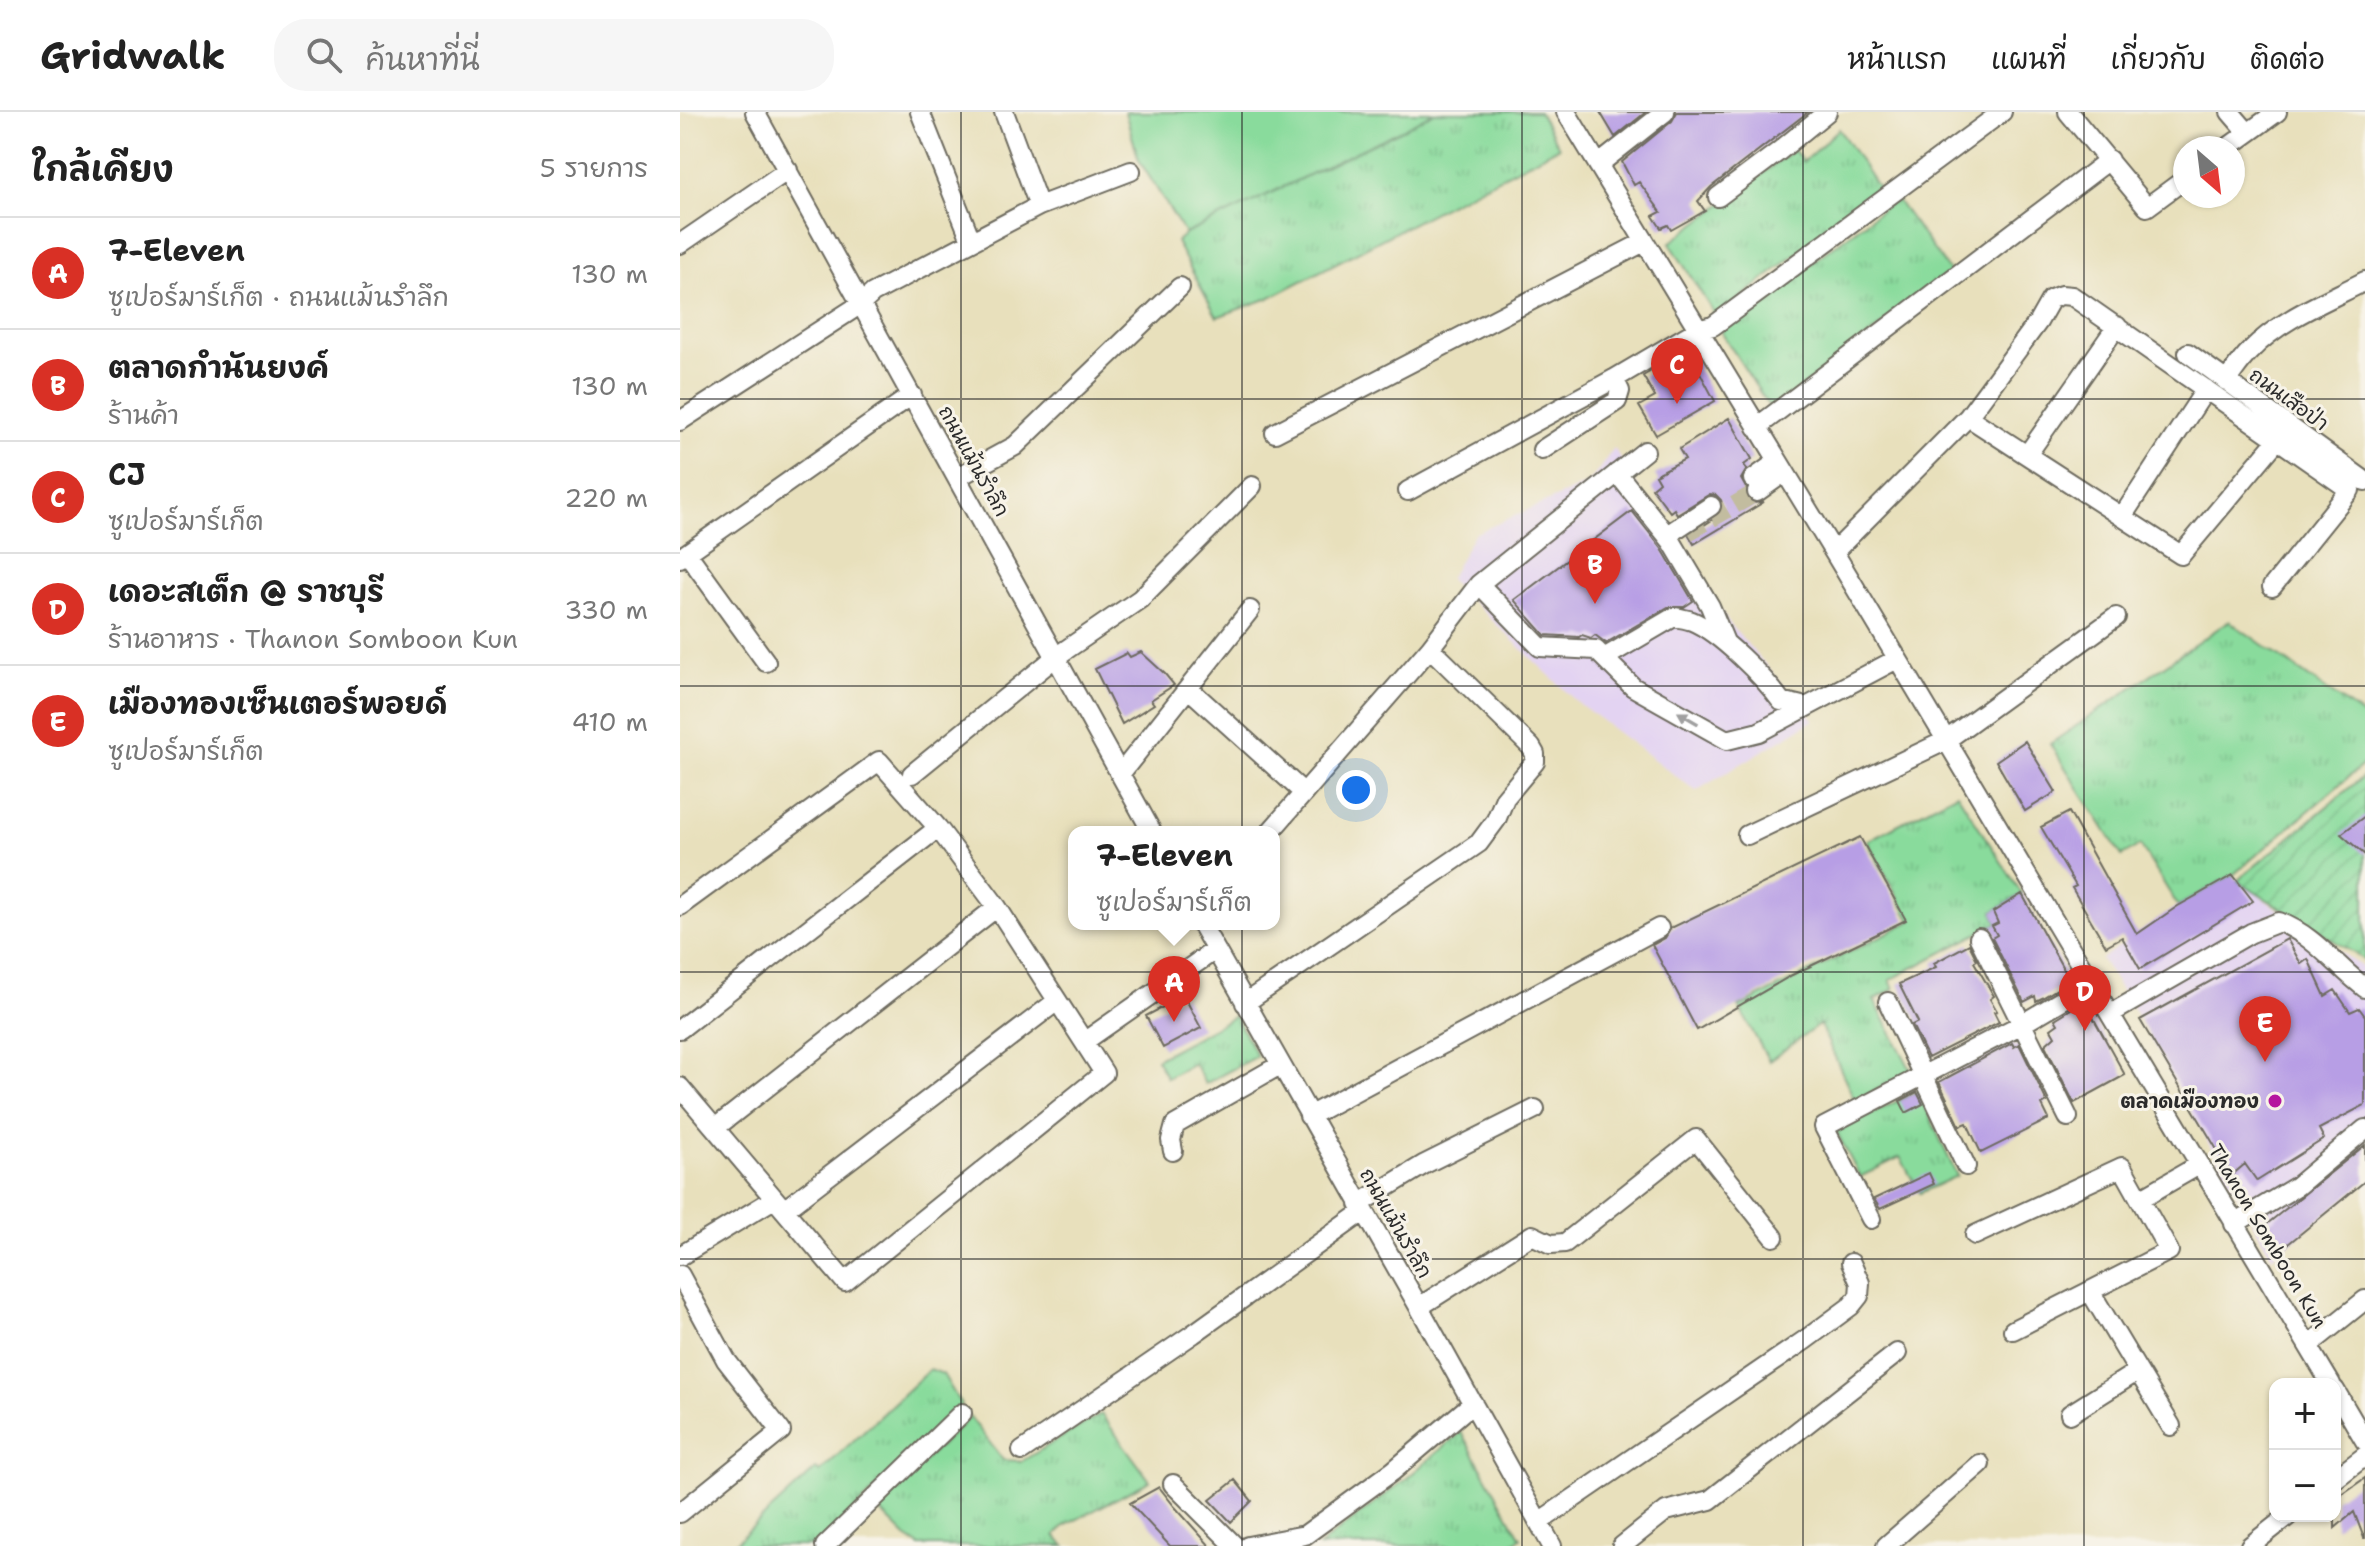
<!DOCTYPE html>
<html lang="th">
<head>
<meta charset="utf-8">
<style>
	:root { --surface:#fff; --page:#f6f6f6; --text:#222; --muted:#767676; --line:#e0e0e0; --accent:#d93025 }
	body { margin:0; font-family:"Shantell Sans","Playpen Sans Thai",sans-serif; background:var(--page); color:var(--text) }
	.controls { position:absolute; right:24px; bottom:24px; display:grid; overflow:hidden; border-radius:16px; box-shadow:0 2px 6px #0004 }
	.controls button { width:72px; height:72px; display:grid; place-items:center; padding:0; border:0; border-bottom:2px solid var(--line); background:var(--surface); color:var(--text); font:40px sans-serif }
	.compass { position:absolute; left:1493px; top:24px; width:72px; height:72px; border-radius:50%; background:var(--surface); box-shadow:0 2px 6px #0004; rotate:152deg }
	.you { position:absolute; left:676px; top:678px; width:28px; height:28px; margin:-20px; border:6px solid #fff; border-radius:50%; background:#1a73e8; box-shadow:0 0 0 12px #1a73e833 }
	.badge { display:grid; place-items:center; width:52px; height:52px; border-radius:50%; background:var(--accent); color:#fff; font-size:26px; font-weight:700 }
	.pin { position:absolute; translate:-50% -66px; filter:drop-shadow(0 2px 4px #0008) }
	.pin::after { content:''; position:absolute; top:42px; width:28px; height:24px; background:inherit; clip-path:polygon(0 0,100% 0,50% 100%) }
	.popup { position:absolute; left:388px; top:714px; width:212px; height:104px; box-sizing:border-box; display:grid; place-content:center; border-radius:16px; background:var(--surface); filter:drop-shadow(0 2px 6px #0005); font-size:26px; white-space:nowrap; color:var(--muted) }
	.popup b { font-size:30px; color:var(--text) }
	.popup::after { content:''; position:absolute; left:50%; top:100%; margin-left:-16px; border:16px solid transparent; border-top-color:var(--surface) }
	.list { margin:0; padding:0; list-style:none }
	h2 { display:flex; justify-content:space-between; align-items:center; height:104px; margin:0; padding:0 32px; font-size:34px }
	h2 small { font-size:26px; font-weight:400; color:var(--muted) }
	.list li { display:grid; grid-template-columns:52px 1fr auto; gap:24px; align-items:center; box-sizing:border-box; height:112px; padding:0 32px; border-top:2px solid var(--line) }
	.list b { display:block; font-size:30px; white-space:nowrap }
	.list p { margin:0; font-size:26px; white-space:nowrap; color:var(--muted) }
	.list em { font-size:26px; font-style:normal; color:var(--muted) }
	.icon { flex:none; width:44px; height:44px; fill:none; stroke:currentColor; stroke-width:2; stroke-linecap:round; stroke-linejoin:round }
	.map { position:relative; flex:none; width:1685px; height:1434px; overflow:hidden }
	header { display:flex; align-items:center; gap:48px; box-sizing:border-box; height:112px; padding:0 40px; background:var(--surface); border-bottom:2px solid var(--line) }
	header strong { font-size:38px }
	nav { display:flex; gap:44px; margin-inline-start:auto; font-size:28px }
	.search { width:560px; height:72px; background:var(--page); display:flex; align-items:center; gap:20px; box-sizing:border-box; padding:0 28px; border-radius:32px; color:var(--muted); font-size:30px }
	main { display:flex }
	aside { flex:1; background:var(--surface) }
	.map>svg:first-child { display:block }
	.built { fill:#e3d3f2 }
	.grass { fill:url(#grass-tufts); stroke:#5a8364; stroke-width:2 }
	.garden { fill:url(#garden-furrows); stroke:#5a8364; stroke-width:2 }
	.pitch { fill:#89db9c; stroke:#5a8364; stroke-width:2 }
	.building { fill:#b79ee5 }
	.lines { fill:none; stroke-linecap:round; stroke-linejoin:round }
	.minor-tunnel { stroke:#c2bc9f; stroke-width:18; stroke-dasharray:18 9; stroke-linecap:butt }
	.minor-casing { stroke:#6d6a5e; stroke-width:22 }
	.minor { stroke:#fff; stroke-width:18 }
	.oneway { fill:#a0a0a0 }
	.grid { fill:none; stroke:#2b2b2b; stroke-width:2; stroke-opacity:0.55 }
	.poi-dot { fill:#b5179e; stroke:#f7f3e8; stroke-width:3 }
	.labels { text-anchor:middle; stroke-width:6; stroke-linejoin:round; paint-order:stroke }
	.street-label { font-size:20px; fill:#2b2b2b; stroke:#f7f3e8 }
	.poi-label { font-size:20px; font-weight:bold; fill:#2b2b2b; stroke:#f7f3e8; text-anchor:end }
</style>
</head>
<body>
<header>
<strong>Gridwalk</strong>
<div class="search"><svg class="icon" aria-label="search" viewBox="0 0 24 24"><circle cx="10" cy="10" r="6"/><path d="M15 15l6 6"/></svg>ค้นหาที่นี่</div>
<nav><a>หน้าแรก</a><a>แผนที่</a><a>เกี่ยวกับ</a><a>ติดต่อ</a></nav>
</header>
<main>
<aside>
<h2>ใกล้เคียง<small>5 รายการ</small></h2>
<ul class="list">
<li><span class="badge">A</span><div><b>7-Eleven</b><p>ซูเปอร์มาร์เก็ต · ถนนแม้นรำลึก</p></div><em>130 m</em></li>
<li><span class="badge">B</span><div><b>ตลาดกำนันยงค์</b><p>ร้านค้า</p></div><em>130 m</em></li>
<li><span class="badge">C</span><div><b>CJ</b><p>ซูเปอร์มาร์เก็ต</p></div><em>220 m</em></li>
<li><span class="badge">D</span><div><b>เดอะสเต็ก @ ราชบุรี</b><p>ร้านอาหาร · Thanon Somboon Kun</p></div><em>330 m</em></li>
<li><span class="badge">E</span><div><b>เมืองทองเซ็นเตอร์พอยด์</b><p>ซูเปอร์มาร์เก็ต</p></div><em>410 m</em></li>
</ul>
</aside>
<div class="map">
<svg width="1685" height="1434" viewBox="0 0 1685 1434">
	<defs>
		<pattern id="grass-tufts" width="24" height="20" patternUnits="userSpaceOnUse" patternTransform="scale(2)"><rect width="24" height="20" fill="#89db9c"/><path d="M3 7l-1-3M5 7V3M7 7l1-3M15 17l-1-3M17 17v-4M19 17l1-3" fill="none" stroke="#76bc87"/></pattern>
		<pattern id="garden-furrows" width="10" height="10" patternUnits="userSpaceOnUse" patternTransform="scale(2)"><rect width="10" height="10" fill="#89db9c"/><path d="M-1 1l2-2M0 10L10 0M9 11l2-2" fill="none" stroke="#76bc87"/></pattern>
	</defs>
	<rect width="100%" height="100%" fill="#f7f3e8"/>
	<filter id="ink" filterUnits="userSpaceOnUse"><feTurbulence type="fractalNoise" baseFrequency=".0125" numOctaves="2"/><feDisplacementMap in="SourceGraphic" scale="16" xChannelSelector="R" yChannelSelector="G"/><feConvolveMatrix kernelMatrix="1 2 1 2 8 2 1 2 1" color-interpolation-filters="sRGB"/></filter>
	<filter id="wash" filterUnits="userSpaceOnUse"><feTurbulence type="fractalNoise" baseFrequency=".006" numOctaves="4" result="noise"/><feDisplacementMap in="SourceGraphic" scale="32" xChannelSelector="R" yChannelSelector="G"/><feGaussianBlur stdDeviation="1.8" result="paint"/><feColorMatrix in="noise" values="0 0 0 0 0 0 0 0 0 0 0 0 0 0 0 0 0 1.4 0 .05"/><feComposite in="paint" operator="in"/></filter>
	<g filter="url(#wash)">
		<rect width="100%" height="100%" fill="#e8e0bc"/>
		<path class="built" d="M934,336L987,423L1053,516L1134,608L1016,679L897,590L769,467L794,422L909,371Z
			M1557,769L1685,857V1070L1592,1145L1460,908L1421,847L1498,794Z"/>
		<path class="grass" d="M754,0H859L879,35L589,186L537,205L496,130L505,122L722,18Z
			M1159,17L1199,77L1036,205L990,131L1114,38L1123,50Z
			M1216,87L1270,160L1092,299L1041,220Z
			M1549,509L1685,605V651L1553,763L1498,794L1460,733L1442,744L1370,632Z
			M1277,681L1342,782L1313,800L1318,811L1210,868L1214,877L1194,888L1232,960L1175,989L1140,912L1089,949L1059,895L1231,809L1187,729Z
			M555,904L577,944L525,972L514,951L487,966L476,947Z
			M1238,979L1277,1064L1240,1081L1220,1045L1180,1065L1156,1019Z
			M250,1257L263,1262L281,1293L138,1434H55L54,1432L136,1357L140,1360Z
			M421,1302L470,1369L384,1414L375,1424L385,1434H240L226,1425L196,1395L290,1305L323,1348L342,1349Z
			M781,1320L841,1426L829,1434H639L727,1366Z"/>
		<path class="garden" d="M1685,663V848L1557,769Z"/>
		<path class="pitch" d="M445,0H754L722,18L505,122L459,48Z"/>
		<g id="blocks">
			<path class="building" d="M920,0H966L935,25Z
				M997,0H1128L1031,75L1018,89L1025,99L991,118L988,113L981,116L973,104L981,100L959,70L954,73L942,50L992,9Z
				M1010,236L1020,255L1018,257L1035,289L976,323L959,294L975,285L963,264Z
				M1049,306L1072,347L1064,353L1067,357L1061,367L1066,376L1067,386L1073,391L1084,390L1014,432L1009,423L1038,404L1043,394L1041,388L1036,383L1030,382L997,402L994,397L990,400L972,376L979,370L975,363L1005,347L999,337Z
				M952,399L982,437L1013,489L1004,495H988L926,531L915,523L911,526L902,523L899,525L865,523L834,488Z
				M461,540L485,562L494,573L471,588L474,592L442,612L415,557L447,541L450,545Z
				M1345,629L1376,680L1345,699L1316,649Z
				M1389,700L1457,822L1498,794L1553,763L1573,789L1460,857L1442,825L1426,834L1392,776L1396,774L1361,715Z
				M1685,704V743L1661,722Z
				M1180,725L1226,808L1112,863L1017,918L972,833L985,826L991,816Z
				M1342,782L1390,869L1362,886L1356,889L1355,884L1344,890L1312,826L1317,823L1312,814L1318,811L1313,800Z
				M1607,827L1621,852L1628,847L1645,884L1655,878L1670,900L1679,896L1685,904V993L1639,1017L1644,1027L1577,1069L1565,1052L1552,1063L1460,908Z
				M1289,832L1297,848L1294,850L1314,884L1310,887L1317,899L1314,900L1319,910L1248,946L1232,913L1238,910L1219,872L1256,855L1254,851Z
				M504,884L521,916L483,936L466,904Z
				M1404,889L1445,963L1394,991L1365,933L1375,924L1371,917L1378,912L1375,907Z
				M1332,931L1334,935L1339,932L1367,990L1362,993L1369,1007L1301,1041L1287,1011L1280,1014L1259,970Z
				M1237,980L1243,992L1226,1001L1220,989Z
				M1685,1033V1069L1602,1137L1582,1116Z
				M1249,1061L1254,1072L1200,1097L1194,1087Z
				M1685,1366V1426H1684L1674,1400L1655,1416V1387Z
				M555,1368L572,1389L551,1410L530,1388Z
				M479,1375L495,1395L530,1434H490L450,1391Z"/>
		</g>
	</g>
	<g filter="url(#ink)">
		<use href="#blocks" fill-opacity="0" stroke="#6d6a5e" stroke-width="2"/>
		<g class="lines">
			<path class="minor-tunnel" d="M1008,420L1077,380"/>
			<g class="minor-casing">
				<path id="minor" d="M75,0L472,720
					M240,0L291,128
					M324,0L359,94
					M886,0L1158,447L1651,1272
					M1388,0L1467,95L1505,67
					M1550,0L1568,21
					M1547,36L1597,0
					M918,53L985,0
					M1038,85L1098,40L1147,0
					M0,132L108,58
					M1508,241L1685,369
					M1546,269C1554,259 1561,248 1570,239C1600,207 1647,189 1685,169
					M1288,305L1501,443L1598,327
					M0,309L181,192L193,181L359,94L451,59
					M1077,315L1429,48
					M595,321L964,130
					M862,338L937,289L940,279L934,267
					M1347,343L1437,214
					M937,361L992,430L1030,494L1045,530
					M278,365L335,334L500,175
					M1073,367L1098,349
					M728,379L934,267L1017,218L1033,214L1322,0
					M1077,380L1105,360
					M1442,405L1526,277
					M987,423L1031,394
					M1154,440L1288,305L1358,210L1371,187L1381,183L1392,184L1670,378L1592,475
					M7,441L86,550
					M0,446L232,283
					M799,472L860,535L916,538L953,575L1047,628L1079,620L1217,547
					M924,546L994,505C1000,506 1006,507 1012,509C1039,520 1084,565 1101,589L1126,595
					M509,577L624,681
					M441,661L570,498
					M232,662L377,544L460,487L572,374
					M590,720L750,536L799,472L965,339
					M1067,723L1265,629L1436,505
					M0,794L199,649L258,716L317,795L424,961L165,1170L0,975
					M521,812L739,1195L872,1434
					M1299,826L1388,1005
					M1208,890L1286,1054
					M565,891L799,731L816,708L825,686L855,650V642L851,635L750,536
					M1430,902L1571,821L1599,810C1634,823 1656,854 1685,876
					M0,917L258,716
					M405,929L535,838
					M629,1004L979,816
					M35,1016L317,795
					M493,1039L491,1028L495,1013L600,953
					M1460,1087L1519,1053
					M679,1092L745,1052L855,997
					M104,1098L377,889
					M1191,1107L1144,1015L1342,912L1411,871
					M1554,1112L1617,1074L1685,1017
					M1295,1123L1442,1055L1489,1139L1333,1218
					M0,1144L94,1087
					M0,1163L46,1248L101,1319L0,1401
					M1410,1179L1491,1314
					M739,1195L852,1123L871,1132L885,1131L1016,1027L1094,1125
					M1629,1233L1685,1188
					M1655,1278L1685,1329
					M1390,1302L1458,1259
					M342,1339L513,1222L683,1100
					M1655,1367L1685,1344
					M493,1372L555,1434
					M859,1410L1125,1228L1171,1194L1179,1184L1180,1171L1171,1151
					M145,1434L282,1301
					M568,1434L625,1423L713,1359L793,1291
					M942,1434L986,1399L1030,1388L1217,1241
					M1206,1434L1300,1352
					M1570,1434L1608,1404"/>
			</g>
			<use href="#minor" class="minor"/>
		</g>
		<defs><path id="oneway-solid" d="M-6-.8H1V-3.2L6.5 0L1 3.2V.8H-6Z" transform="scale(2)"/></defs>
		<use class="oneway" href="#oneway-solid" transform="translate(1008 606) rotate(-150)"/>
	</g>
	<path class="grid" d="M281,0V1434M562,0V1434M842,0V1434M1123,0V1434M1404,0V1434M0,287H1685M0,574H1685M0,860H1685M0,1147H1685"/>
	<circle class="poi-dot" cx="1595" cy="989" r="8"/>
	<g class="labels">
		<g class="street-label">
			<text transform="translate(1609 287) rotate(36)" y="7">ถนนเสือป่า</text>
			<text transform="translate(294 349) rotate(61)" y="7">ถนนแม้นรำลึก</text>
			<text transform="translate(716 1111) rotate(60)" y="7">ถนนแม้นรำลึก</text>
			<text transform="translate(1588 1124) rotate(59)" y="7">Thanon Somboon Kun</text>
		</g>
		<g class="poi-label">
			<text x="1579" y="996">ตลาดเมืองทอง</text>
		</g>
	</g>
</svg>
<div class="controls">
<button>+</button>
<button>−</button>
</div>
<svg class="compass" viewBox="-18 -18 36 36"><path d="M0-13l5 13h-10z" fill="#e53935"/><path d="M0 13l5-13h-10z" fill="#767676"/></svg>
<div class="you"></div>
<div class="pin badge" style="left:494px;top:910px">A</div>
<div class="popup"><b>7-Eleven</b>ซูเปอร์มาร์เก็ต</div>
<div class="pin badge" style="left:915px;top:492px">B</div>
<div class="pin badge" style="left:997px;top:292px">C</div>
<div class="pin badge" style="left:1405px;top:919px">D</div>
<div class="pin badge" style="left:1585px;top:950px">E</div>
</div>
</main>
</body>
</html>
